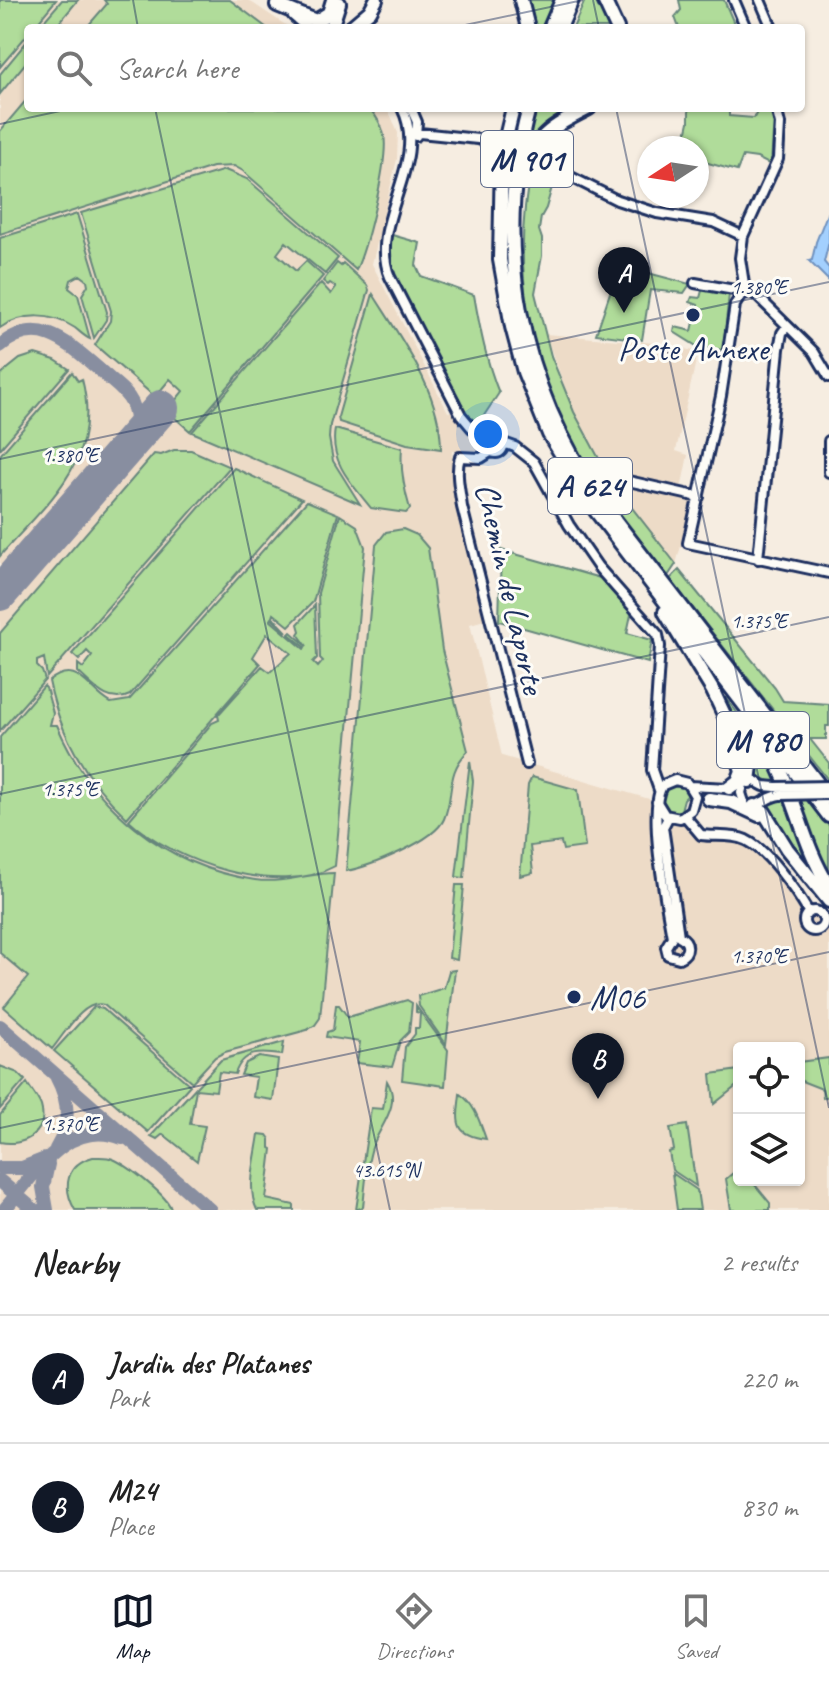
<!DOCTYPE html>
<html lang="en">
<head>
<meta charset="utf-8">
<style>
	:root { --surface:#fff; --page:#f2f2f2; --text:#222; --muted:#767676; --line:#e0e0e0; --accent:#111827 }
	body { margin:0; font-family:Caveat,sans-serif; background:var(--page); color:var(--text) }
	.controls { position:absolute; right:24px; bottom:24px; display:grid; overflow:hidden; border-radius:8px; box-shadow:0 2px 6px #0004 }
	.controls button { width:72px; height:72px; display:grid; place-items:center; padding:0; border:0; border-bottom:2px solid var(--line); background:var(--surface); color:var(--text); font:40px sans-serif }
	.compass { position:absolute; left:637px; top:136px; width:72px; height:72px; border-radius:50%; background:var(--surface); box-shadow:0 2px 6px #0004; rotate:258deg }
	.you { position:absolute; left:488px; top:434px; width:28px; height:28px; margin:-20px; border:6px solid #fff; border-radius:50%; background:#1a73e8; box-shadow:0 0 0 12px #1a73e833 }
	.badge { display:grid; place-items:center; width:52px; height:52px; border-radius:50%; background:var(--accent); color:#fff; font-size:26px; font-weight:700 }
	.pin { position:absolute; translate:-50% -66px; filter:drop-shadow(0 2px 4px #0008) }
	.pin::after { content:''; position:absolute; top:42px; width:28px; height:24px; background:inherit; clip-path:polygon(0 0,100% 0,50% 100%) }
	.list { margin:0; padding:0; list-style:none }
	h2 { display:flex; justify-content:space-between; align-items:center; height:104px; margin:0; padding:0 32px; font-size:34px }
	h2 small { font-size:26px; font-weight:400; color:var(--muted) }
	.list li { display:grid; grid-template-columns:52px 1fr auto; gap:24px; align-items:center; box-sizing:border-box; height:128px; padding:0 32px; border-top:2px solid var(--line) }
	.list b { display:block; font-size:30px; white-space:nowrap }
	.list p { margin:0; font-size:26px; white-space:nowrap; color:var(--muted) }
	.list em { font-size:26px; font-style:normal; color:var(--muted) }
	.icon { flex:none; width:44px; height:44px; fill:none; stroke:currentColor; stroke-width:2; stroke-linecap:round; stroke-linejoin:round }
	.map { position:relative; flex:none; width:829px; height:1210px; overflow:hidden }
	.search { position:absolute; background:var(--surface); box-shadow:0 2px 6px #0004; left:24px; right:24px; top:24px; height:88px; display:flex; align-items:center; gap:20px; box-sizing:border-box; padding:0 28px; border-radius:8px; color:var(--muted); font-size:30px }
	.sheet { height:360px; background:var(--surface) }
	nav { display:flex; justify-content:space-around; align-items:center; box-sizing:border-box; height:112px; border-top:2px solid var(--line); background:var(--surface); font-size:22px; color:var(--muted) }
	nav a { display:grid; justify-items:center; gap:4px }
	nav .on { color:var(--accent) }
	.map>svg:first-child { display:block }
	.built { fill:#eddbc7; fill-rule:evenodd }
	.green { fill:#b0dc9a; stroke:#66867c; stroke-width:2 }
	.water { fill:#a3d0fe; stroke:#6d90be; stroke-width:2 }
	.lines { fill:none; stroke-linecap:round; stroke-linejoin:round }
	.taxiway { stroke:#888ea0; stroke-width:14 }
	.runway { stroke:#888ea0; stroke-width:36 }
	.minor-casing { stroke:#1b2f5e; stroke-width:14 }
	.highway-casing { stroke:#1b2f5e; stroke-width:18 }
	.minor { stroke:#fdfcf7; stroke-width:8 }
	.highway { stroke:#fdfcf7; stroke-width:12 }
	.minor-bridge-casing { stroke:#1b2f5e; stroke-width:14; stroke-linecap:butt }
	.minor-bridge { stroke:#fdfcf7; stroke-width:8 }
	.ticks { fill:none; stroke:#1b2f5e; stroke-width:2; stroke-opacity:0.45 }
	.poi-dot { fill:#1b2f5e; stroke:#fdfcf7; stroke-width:3 }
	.labels { text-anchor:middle; stroke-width:6; stroke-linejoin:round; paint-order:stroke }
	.shield { fill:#fdfcf7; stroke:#5f6c8c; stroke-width:2 }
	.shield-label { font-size:32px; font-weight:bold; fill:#1b2f5e }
	.poi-label { font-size:34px; fill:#1b2f5e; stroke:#fdfcf7 }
	.street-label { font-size:34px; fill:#1b2f5e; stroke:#fdfcf7 }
	.ticks-label { font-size:20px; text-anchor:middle; fill:#1b2f5e; stroke:#fdfcf7; stroke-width:6; stroke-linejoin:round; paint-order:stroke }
</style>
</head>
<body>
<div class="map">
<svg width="829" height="1210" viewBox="0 0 829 1210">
	<rect width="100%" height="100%" fill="#f6ede1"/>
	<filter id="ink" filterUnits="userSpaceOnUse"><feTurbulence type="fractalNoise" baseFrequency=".0125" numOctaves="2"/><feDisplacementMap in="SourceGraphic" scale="16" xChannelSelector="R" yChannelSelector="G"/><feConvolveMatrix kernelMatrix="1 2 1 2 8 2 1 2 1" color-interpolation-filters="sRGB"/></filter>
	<g filter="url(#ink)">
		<path class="built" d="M0,0H248L290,28H28V108H385L391,116L398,133L397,159L372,264L448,412L452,411L462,428L484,444L483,451L480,453L452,451L456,493L485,620L470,624L502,756L656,801L707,835L737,838L764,855L829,925V1210H0ZM739,1048H799V1180H739Z
			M545,334L656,343L698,352L676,451L688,455L681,489L696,492L676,564L611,481L574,412Z"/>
		<path class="green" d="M0,0H56L33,28H28V34L0,67Z
			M62,0H78L55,28H38Z
			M104,0H230L267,28H86L107,4Z
			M526,0H557L544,28H533Z
			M585,0H598L607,17L605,19L612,28H573Z
			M679,0H724L736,28H679L675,17L681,10Z
			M28,40V60L0,94V74Z
			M28,98V108H369C376,116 382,124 384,135C389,159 367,246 356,270L243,171L234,166L213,167L0,234V131Z
			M536,108H581L526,151L524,149Z
			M689,108H729V116L754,118L759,108H765L774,116L771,165L757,158L743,156L737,171L697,160V148H683L689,122Z
			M532,162L556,173L546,208L541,217L539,230L542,239V256L535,293L551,356L574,412L611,481L676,564L668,576C642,542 613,509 590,473C530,377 509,273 532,162Z
			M225,170L247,179L338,258L325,274L286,242L277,254L296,271L306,261L323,276L190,431L167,411L183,391L170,379L155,397L95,345L110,321L111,311L81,213Z
			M77,214L107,312L106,320L94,338L82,295L88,285L87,280L80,275L71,280L69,288L78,295L90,339C85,337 80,332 75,328C52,313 23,312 0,328V238Z
			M392,235L420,243L416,265L421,276L474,295C480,329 486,361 499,393L477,426L464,412L392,272L388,249Z
			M337,263L341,266L343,263L367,285L369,290L330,425L329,438L333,461L360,504L192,432L321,283L331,294L336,287L330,283L328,285L323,281Z
			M617,272L647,276L648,273L690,284L684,293L650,290L642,340L596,334Z
			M703,287L729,294L723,350L698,347L674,332L675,327L692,331L698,305L690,302L692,297L700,298Z
			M373,294C402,340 441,393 441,449L407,444L339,422L338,417Z
			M35,354L55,360L69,369L0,449V375L20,359Z
			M72,372L78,381L82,379C103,461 48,501 0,556V455Z
			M335,429L402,448C400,469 404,489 410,509L406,513L371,508C352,484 329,462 335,429Z
			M174,450H191L230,467L47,677L44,658L37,661V666L42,671L45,680L0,731V633L154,454L161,455Z
			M234,468L302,499L130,695C108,706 93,685 78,672V664L83,668L92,656L87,651L79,660L72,654Z
			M307,501L338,514L313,602L289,626L274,614L273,617L287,632L271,618L270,620L304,649L305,647L289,634L291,632L307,646L298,634L300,631L298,624L315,605L317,658L313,662L318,667L323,661L320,658L318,593L340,515L357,526L365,547L335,866C278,898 173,862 129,820L212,723L219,720L218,715L262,666L270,672L291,653L267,634L253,657L260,664L127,818C86,780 60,736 49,681C78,658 87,690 111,703L129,700Z
			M403,529L417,535L428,548L442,650L468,751C445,774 455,793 444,819C435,841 369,867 346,871L376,545L386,532Z
			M501,550L600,578L632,610L627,633L652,640L648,663L499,621Z
			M679,570L775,688L783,701L829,704V726H826V739H810L829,763V781L670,579Z
			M714,683L764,747L784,784H775L755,774L753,761L731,725Z
			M44,686L46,688L53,713L50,725H57C92,807 166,867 255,880C285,884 308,873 334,873L320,1018L315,1025L307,1030L225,1052L215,1057L192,1082L104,1005C83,999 64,1035 52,1049L4,1007L28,977L0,953V737Z
			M470,761L473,781L464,878L456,877Z
			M532,777L578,790L585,847L563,850L561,842L530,846L533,873L520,876L528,785Z
			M673,783L683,785L691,792L684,799L680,814L666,811L660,802L664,788Z
			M789,798L826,887L810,872L764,808L773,800Z
			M796,799H810L829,826V882Z
			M456,885H464L457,960L449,958Z
			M455,970L446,1044L419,1006L418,996L444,988L449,971Z
			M407,1000L412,1003L409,1032L400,1041L392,1067L357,1063L360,1042L326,1037L327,1032L333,1030L336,1005H339L348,1017Z
			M416,1006L448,1050L445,1086L402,1080L405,1047L415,1034V1028H419L420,1013L416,1012Z
			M94,1007L103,1009L190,1085L148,1132L54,1051Z
			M284,1042L282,1055C261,1052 243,1050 235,1074L219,1072L216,1091L196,1089L190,1124L205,1126L197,1161L163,1134L157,1139L151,1136L221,1060Z
			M259,1057L278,1060L273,1100L253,1097L256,1077L241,1075L246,1063Z
			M829,1058V1096L823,1098L822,1089L799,1080V1062Z
			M0,1066L18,1073L25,1080L0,1109Z
			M739,1070V1084L714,1104L711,1074Z
			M387,1081C403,1107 377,1128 371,1151C366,1169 365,1189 363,1207L356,1210L371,1108L383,1109Z
			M27,1083C31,1090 38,1098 41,1106C49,1134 22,1147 0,1142V1115Z
			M460,1094C475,1104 480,1123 486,1139C453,1135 457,1122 460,1094Z
			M687,1125L696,1186L672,1170L669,1152L674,1150L670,1128Z
			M259,1134L267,1135L270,1139V1148L272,1149L266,1199L294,1205V1210H257C246,1188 256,1158 259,1134Z
			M93,1157C100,1157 107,1156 113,1159C127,1165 170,1197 171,1210H75C62,1187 66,1164 93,1157Z
			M739,1168V1180H751L770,1203V1210H731L726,1179Z
			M672,1173L697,1190L700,1210H677Z"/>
		<path class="water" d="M829,209V242L824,262L829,268V281L809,261L812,260L816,242Z"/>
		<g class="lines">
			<path class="taxiway" d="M0,346C40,312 71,346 102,372C112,382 126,390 132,403C136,412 137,424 138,434
				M0,1026L210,1210
				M56,1149C70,1127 70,1102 57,1078
				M0,1168H22L45,1159
				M0,1181L34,1210
				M4,1210C35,1174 67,1117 122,1138
				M47,1210L43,1187L48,1164"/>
			<path class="runway" d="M0,593L161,408"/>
			<g class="minor-casing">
				<path id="minor" d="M734,0L746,28
					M760,0L772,28
					M293,16L307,28
					M402,108C430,164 367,222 390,277L461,415L472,428L491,442
					M411,108L417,122L416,136
					M410,132L478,139L495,144
					M539,161L617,200L657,213L713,222L743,236
					M695,283L740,291
					M750,289L814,352L829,377
					M750,291L744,294L740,291L744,284L740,258L743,236L778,159L780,124L777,112
					M742,293L735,305L721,396L688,543L829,573
					M489 446a7 7 0 1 1 14 0a7 7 0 1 1-14 0Z
					M829,441V472
					M501,442L515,447L534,462L569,525L598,567L658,635L660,646L652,770L659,790
					M492,451L481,458L460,457C455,472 460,491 462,507L527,764
					M617,466L616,474L624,480L699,497
					M758,559L779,349L782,333L787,326
					M743,785L741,793L744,802
					M690,786L729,788L753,780L764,786L776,787
					M657,802L665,815L680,818L691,810L695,796L687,783L675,780L663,785C646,807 667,907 672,937L666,947L668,955L679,958C690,953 690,941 679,936L663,827L669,816
					M753,806C763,804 769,796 780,795
					M685,816L701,835C715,837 732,834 746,840C769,851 796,891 809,913
					M804 921a10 10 0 1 1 20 0a10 10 0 1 1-20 0Z"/>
			</g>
			<g class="highway-casing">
				<path id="highway" d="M521,0L528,28
					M604,0L617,28
					M277,5L316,21L329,13L333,0
					M331,28L339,3
					M350,28L370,11L376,0
					M550,28L562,0
					M560,28L572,0
					M513,108L502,154L500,260L512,327L524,372L549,434L596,511L829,816
					M529,108C491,246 520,385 601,502L829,798
					M522,178C531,137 554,126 589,108
					M665,612L713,691L729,725L742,771L738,781L729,788
					M764,741C795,786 800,841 829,886
					M742,749L751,766L749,781
					M709,799L731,802L759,815
					M754,806L764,812L787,849L829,901"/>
			</g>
			<use href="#minor" class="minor"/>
			<use href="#highway" class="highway"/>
			<g class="minor-bridge-casing">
				<path id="minor-bridge" d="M495,144L539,161
					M776,787L829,786
					M780,795L829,794"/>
			</g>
			<use href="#minor-bridge" class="minor-bridge"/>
		</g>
	</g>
	<path class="ticks" d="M133,0L138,28M593,0L599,28M451,28L583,0M155,108L390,1210M616,108L829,1108M0,124L74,108M0,459L829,282M0,794L829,617M0,1128L829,952"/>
	<g class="poi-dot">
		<circle cx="693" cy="315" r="8"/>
		<circle cx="574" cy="997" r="8"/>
	</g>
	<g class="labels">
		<g class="shield">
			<rect x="481" y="131" width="92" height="56" rx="6"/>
			<rect x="548" y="458" width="84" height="56" rx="6"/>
			<rect x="717" y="712" width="92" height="56" rx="6"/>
		</g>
		<g class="shield-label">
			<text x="527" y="170">M 901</text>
			<text x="590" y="497">A 624</text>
			<text x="763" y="751">M 980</text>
		</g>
		<g class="poi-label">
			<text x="693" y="360">Poste Annexe</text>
			<text x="590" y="1009" text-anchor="start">M06</text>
		</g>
		<g class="street-label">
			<text transform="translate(511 588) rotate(77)" y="12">Chemin de Laporte</text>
		</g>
	</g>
	<g class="ticks-label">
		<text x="759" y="294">1.380°E</text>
		<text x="70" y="462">1.380°E</text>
		<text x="759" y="628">1.375°E</text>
		<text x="70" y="796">1.375°E</text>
		<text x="759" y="963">1.370°E</text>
		<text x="70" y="1131">1.370°E</text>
		<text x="386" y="1177">43.615°N</text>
	</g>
</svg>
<div class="controls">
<button><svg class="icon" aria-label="locate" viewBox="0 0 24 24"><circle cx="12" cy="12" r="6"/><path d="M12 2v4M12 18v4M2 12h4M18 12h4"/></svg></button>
<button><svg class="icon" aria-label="layers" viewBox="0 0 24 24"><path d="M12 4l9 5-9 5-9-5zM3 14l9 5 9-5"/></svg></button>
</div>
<svg class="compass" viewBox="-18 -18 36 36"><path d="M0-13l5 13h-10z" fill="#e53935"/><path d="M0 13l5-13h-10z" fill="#767676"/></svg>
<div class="you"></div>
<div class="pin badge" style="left:624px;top:313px">A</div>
<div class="pin badge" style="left:598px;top:1099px">B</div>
<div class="search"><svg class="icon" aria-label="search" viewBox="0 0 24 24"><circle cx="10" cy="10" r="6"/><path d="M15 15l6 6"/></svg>Search here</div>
</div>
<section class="sheet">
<h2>Nearby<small>2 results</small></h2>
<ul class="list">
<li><span class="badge">A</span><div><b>Jardin des Platanes</b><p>Park</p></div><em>220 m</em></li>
<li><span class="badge">B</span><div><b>M24</b><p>Place</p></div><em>830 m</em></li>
</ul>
</section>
<nav>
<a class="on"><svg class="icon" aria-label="map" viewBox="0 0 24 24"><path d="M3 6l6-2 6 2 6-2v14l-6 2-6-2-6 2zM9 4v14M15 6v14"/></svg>Map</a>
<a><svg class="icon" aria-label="directions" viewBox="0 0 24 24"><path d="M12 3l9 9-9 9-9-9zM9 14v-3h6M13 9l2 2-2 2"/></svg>Directions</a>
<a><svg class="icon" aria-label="saved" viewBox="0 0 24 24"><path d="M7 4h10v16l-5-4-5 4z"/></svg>Saved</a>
</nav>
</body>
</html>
